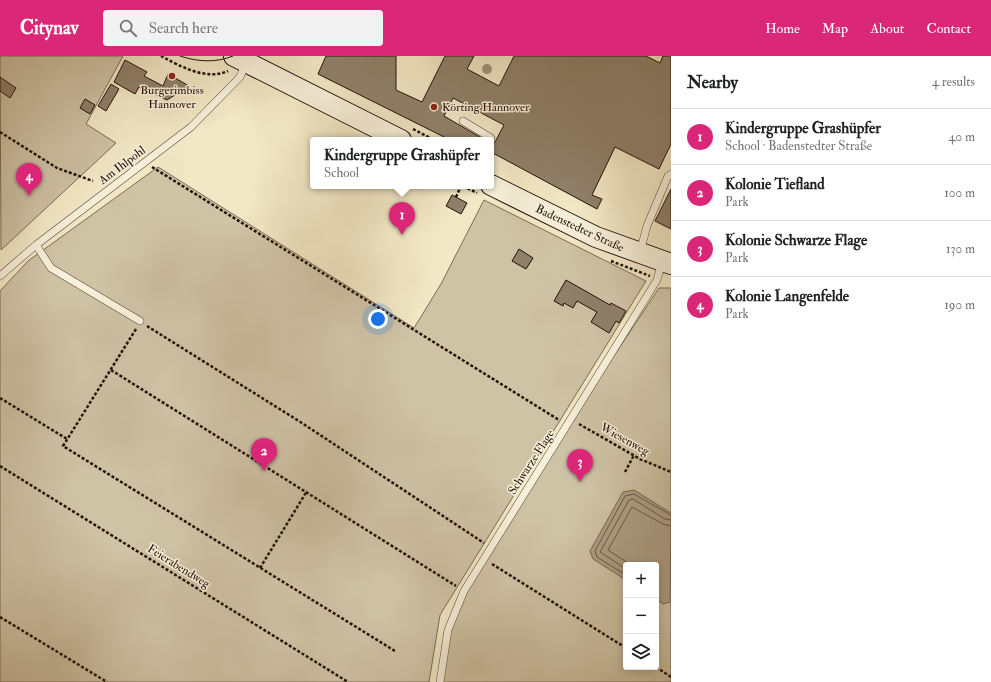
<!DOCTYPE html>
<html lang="en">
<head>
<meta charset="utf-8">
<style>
	:root { --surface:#fff; --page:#f2f2f2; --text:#202124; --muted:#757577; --line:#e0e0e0; --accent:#db2777 }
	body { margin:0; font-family:"IM FELL Double Pica",serif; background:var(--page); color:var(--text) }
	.controls { position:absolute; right:12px; bottom:12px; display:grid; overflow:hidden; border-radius:4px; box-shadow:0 2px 10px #0003 }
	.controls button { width:36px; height:36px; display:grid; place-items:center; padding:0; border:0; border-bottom:1px solid var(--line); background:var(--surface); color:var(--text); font:20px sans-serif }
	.you { position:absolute; left:378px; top:263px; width:14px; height:14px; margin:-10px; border:3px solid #fff; border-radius:50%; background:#1a73e8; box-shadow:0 0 0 6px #1a73e833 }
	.badge { display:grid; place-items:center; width:26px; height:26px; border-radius:50%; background:var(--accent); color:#fff; font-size:13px; font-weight:700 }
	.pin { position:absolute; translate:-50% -33px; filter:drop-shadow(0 1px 2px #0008) }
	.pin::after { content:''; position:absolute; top:21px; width:14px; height:12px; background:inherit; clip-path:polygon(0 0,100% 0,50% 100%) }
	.popup { position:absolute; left:310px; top:81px; width:184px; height:52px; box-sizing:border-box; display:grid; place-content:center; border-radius:4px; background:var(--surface); filter:drop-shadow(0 1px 3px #0005); font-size:13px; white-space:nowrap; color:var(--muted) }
	.popup b { font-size:15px; color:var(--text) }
	.popup::after { content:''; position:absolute; left:50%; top:100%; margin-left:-8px; border:8px solid transparent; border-top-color:var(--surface) }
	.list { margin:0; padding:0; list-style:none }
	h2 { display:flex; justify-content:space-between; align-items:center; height:52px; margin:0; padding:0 16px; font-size:17px }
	h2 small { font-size:13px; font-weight:400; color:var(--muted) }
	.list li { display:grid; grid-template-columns:26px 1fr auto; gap:12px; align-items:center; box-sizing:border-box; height:56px; padding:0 16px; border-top:1px solid var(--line) }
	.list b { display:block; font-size:15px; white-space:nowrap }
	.list p { margin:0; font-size:13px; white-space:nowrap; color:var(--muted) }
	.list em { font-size:13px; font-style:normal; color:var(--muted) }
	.icon { flex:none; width:22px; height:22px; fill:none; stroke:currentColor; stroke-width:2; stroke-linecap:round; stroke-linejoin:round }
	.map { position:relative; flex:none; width:671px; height:626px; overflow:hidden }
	header { display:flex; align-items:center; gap:24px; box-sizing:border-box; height:56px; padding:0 20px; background:var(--accent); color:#fff }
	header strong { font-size:19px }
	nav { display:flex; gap:22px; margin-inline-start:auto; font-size:14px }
	.search { width:280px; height:36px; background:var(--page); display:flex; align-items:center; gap:10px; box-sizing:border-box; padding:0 14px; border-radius:4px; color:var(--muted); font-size:15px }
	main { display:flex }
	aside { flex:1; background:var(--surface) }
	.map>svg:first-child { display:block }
	.green { fill:#cfc3a6; stroke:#7a6a56; fill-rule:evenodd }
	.water { fill:#ac9f85; stroke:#766653 }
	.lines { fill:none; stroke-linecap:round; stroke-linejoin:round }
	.shore { stroke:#685846; stroke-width:1 }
	.building { fill:#8f806a; stroke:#241007 }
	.lane-casing { stroke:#584637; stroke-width:8 }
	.secondary-casing { stroke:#241007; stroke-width:22 }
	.path { stroke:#241007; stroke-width:2.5; stroke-dasharray:3 2; stroke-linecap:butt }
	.lane { stroke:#f7f0da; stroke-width:7 }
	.secondary { stroke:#f7f0da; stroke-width:20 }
	.tram { stroke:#241007; stroke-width:1 }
	.tree { fill:#a2947c }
	.poi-dot { fill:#8f2418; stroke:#f7f0da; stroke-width:1.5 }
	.labels { text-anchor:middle; stroke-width:3; stroke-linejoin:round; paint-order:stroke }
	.poi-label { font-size:12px; fill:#241007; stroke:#f7f0da }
	.street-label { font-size:12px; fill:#241007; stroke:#f7f0da }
</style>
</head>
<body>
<header>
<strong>Citynav</strong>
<div class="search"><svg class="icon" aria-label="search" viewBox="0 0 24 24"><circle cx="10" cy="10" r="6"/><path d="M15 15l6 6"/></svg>Search here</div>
<nav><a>Home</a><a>Map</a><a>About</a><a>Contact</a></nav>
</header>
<main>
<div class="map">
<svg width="671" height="626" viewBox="0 0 671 626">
	<rect width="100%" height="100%" fill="#f2e8c6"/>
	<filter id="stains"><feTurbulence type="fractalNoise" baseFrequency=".005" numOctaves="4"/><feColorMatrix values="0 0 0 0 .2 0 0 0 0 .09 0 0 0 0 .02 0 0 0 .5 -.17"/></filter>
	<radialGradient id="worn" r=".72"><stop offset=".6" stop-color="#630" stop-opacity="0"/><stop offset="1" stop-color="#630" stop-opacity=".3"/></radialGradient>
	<path class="green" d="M0,0H123L86,68L116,87L1,194Z
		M158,111L414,272L441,228L484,144L646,225L440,559L429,626H0V235L28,205Z
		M659,232H671V626H440L453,558L568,369ZM626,509H656V611H626Z"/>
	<path class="water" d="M634,434L671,457L670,546L663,548L656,543V509H626V524L593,503L590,495L623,436Z"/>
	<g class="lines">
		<path class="shore" d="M631,509L608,494L632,451L663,468L671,470
			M626,513L600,496L629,444L633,443L665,463L671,464
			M626,519L597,501L595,495L625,440L634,438L671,459"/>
	</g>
	<path class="building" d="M326,0H396V34L422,46L445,0H474L467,13L499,30L514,0H646L660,7L663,0H671V88L659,113L615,91L592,139L602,143L597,153L491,96V89L495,86L504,69L453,42L444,60L485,84H450L318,18Z
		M125,4L147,16L144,20L163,30L168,18L189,30L167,44L139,31L135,38L114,26Z
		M0,21L16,32L10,42L0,35Z
		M111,28L119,33L106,55L98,50Z
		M85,43L95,49L90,58L80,52Z
		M671,133V173L655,165Z
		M452,139L467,147L461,158L446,150Z
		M519,193L533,202L526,213L512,205Z
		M566,224L610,249L611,247L626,255L619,267L616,265L609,277L591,266L597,256L577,245L573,252L564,247L563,250L554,245Z"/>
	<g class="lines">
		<g class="lane-casing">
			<path id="lane" d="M463,65L491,82L490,84
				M36,189L51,212L140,265
				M640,196L647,170L668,120L671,118
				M0,220L36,189L191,71L240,21L246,7
				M440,626L448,574L464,535L657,224L662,206"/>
		</g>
		<g class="secondary-casing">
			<path id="secondary" d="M234,0L401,84
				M491,129L596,181L671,208"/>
		</g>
		<path class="path" d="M161,0C180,10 206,25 228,15
			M413,73L434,84
			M0,76L57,112L93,125
			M152,111L559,364
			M463,130L477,137
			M456,141L461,130
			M611,205L650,220
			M147,270L302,367L484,487
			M136,273L63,390L395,595
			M111,314L456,530
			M0,342L67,383
			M579,368L640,403L671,416
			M0,410L348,626
			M625,416L634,399
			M492,508L626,592
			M260,512L307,435
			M0,561L107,626
			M656,611L671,621"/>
		<use href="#lane" class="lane"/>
		<use href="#secondary" class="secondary"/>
		<path class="tram" d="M180,0C198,6 216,7 233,0"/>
	</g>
	<circle class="tree" cx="487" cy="13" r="5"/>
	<g class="poi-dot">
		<circle cx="172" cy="20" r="4"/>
		<circle cx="434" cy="51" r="4"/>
	</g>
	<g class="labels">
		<g class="poi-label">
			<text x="172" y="38">Burgerimbiss<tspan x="172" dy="14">Hannover</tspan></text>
			<text x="442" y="55" text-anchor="start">Körting Hannover</text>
		</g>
		<g class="street-label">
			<text transform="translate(122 109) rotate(-37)" y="4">Am Ihlpohl</text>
			<text transform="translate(580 172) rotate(25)" y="4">Badenstedter Straße</text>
			<text transform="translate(625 383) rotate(29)" y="4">Wiesenweg</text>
			<text transform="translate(531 406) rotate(-57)" y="4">Schwarze Flage</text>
			<text transform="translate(179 510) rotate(32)" y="4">Feierabendweg</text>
		</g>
	</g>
	<rect width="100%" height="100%" filter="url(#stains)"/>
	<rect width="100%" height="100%" fill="url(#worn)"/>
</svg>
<div class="controls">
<button>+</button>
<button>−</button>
<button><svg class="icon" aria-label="layers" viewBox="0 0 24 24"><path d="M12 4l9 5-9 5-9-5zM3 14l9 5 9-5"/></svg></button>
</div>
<div class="you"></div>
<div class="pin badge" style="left:402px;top:179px">1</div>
<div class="popup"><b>Kindergruppe Grashüpfer</b>School</div>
<div class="pin badge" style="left:264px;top:415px">2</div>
<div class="pin badge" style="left:580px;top:426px">3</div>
<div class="pin badge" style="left:29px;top:140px">4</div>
</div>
<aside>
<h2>Nearby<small>4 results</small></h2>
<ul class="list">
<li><span class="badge">1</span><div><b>Kindergruppe Grashüpfer</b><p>School · Badenstedter Straße</p></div><em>40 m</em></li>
<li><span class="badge">2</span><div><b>Kolonie Tiefland</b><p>Park</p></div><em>100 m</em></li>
<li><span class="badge">3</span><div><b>Kolonie Schwarze Flage</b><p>Park</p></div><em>130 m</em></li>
<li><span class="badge">4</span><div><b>Kolonie Langenfelde</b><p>Park</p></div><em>190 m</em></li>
</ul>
</aside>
</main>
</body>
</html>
